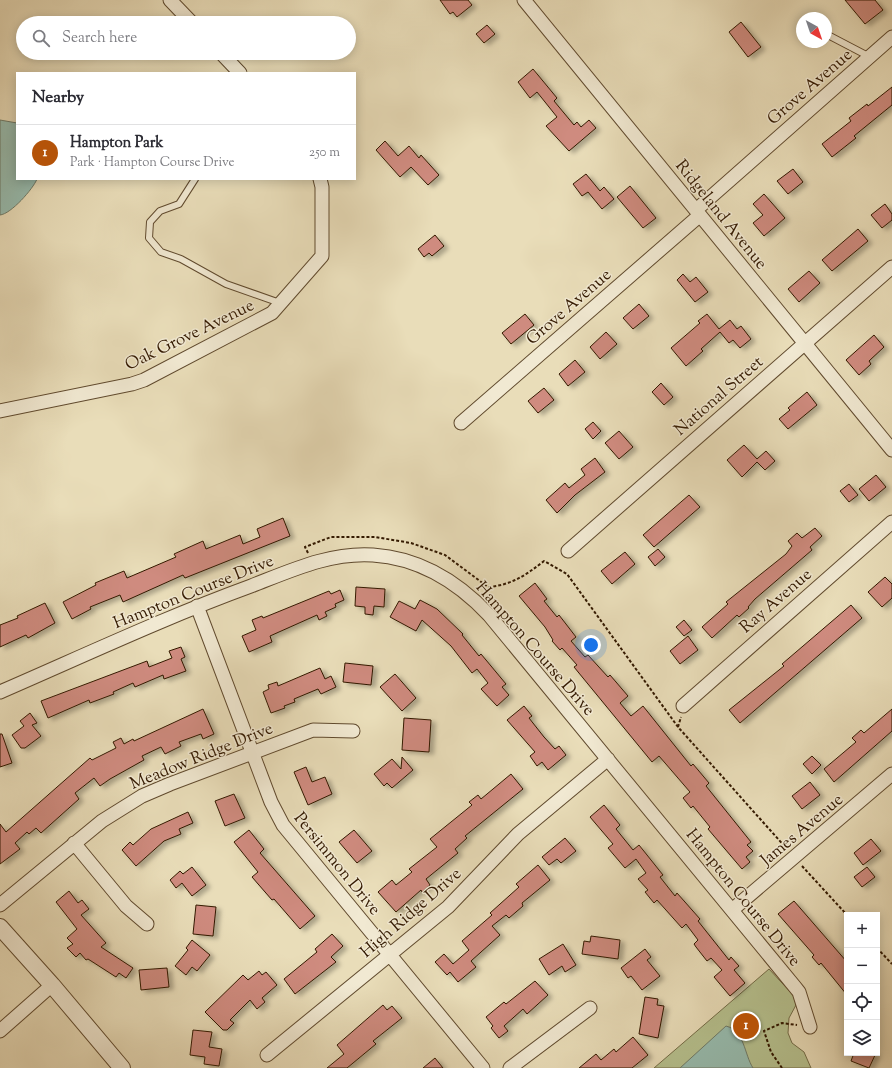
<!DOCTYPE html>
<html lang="en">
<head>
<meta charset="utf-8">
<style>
	:root { --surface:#fff; --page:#f2f2f3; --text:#2b2b33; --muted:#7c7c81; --line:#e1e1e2; --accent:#b45309 }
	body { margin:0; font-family:"Sorts Mill Goudy",serif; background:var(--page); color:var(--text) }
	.controls { position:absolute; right:12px; bottom:12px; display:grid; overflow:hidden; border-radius:0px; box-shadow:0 2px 10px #0003 }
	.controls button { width:36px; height:36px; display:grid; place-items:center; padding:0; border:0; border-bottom:1px solid var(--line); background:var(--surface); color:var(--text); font:20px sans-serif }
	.compass { position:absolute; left:796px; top:12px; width:36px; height:36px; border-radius:50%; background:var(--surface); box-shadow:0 2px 10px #0003; rotate:140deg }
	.you { position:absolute; left:591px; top:645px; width:14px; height:14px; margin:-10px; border:3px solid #fff; border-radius:50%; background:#1a73e8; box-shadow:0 0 0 6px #1a73e833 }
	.badge { display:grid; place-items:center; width:26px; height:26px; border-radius:50%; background:var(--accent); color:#fff; font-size:13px; font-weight:700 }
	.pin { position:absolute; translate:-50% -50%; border:2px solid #fff; box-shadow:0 1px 4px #0006 }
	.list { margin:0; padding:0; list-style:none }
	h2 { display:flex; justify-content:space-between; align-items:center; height:52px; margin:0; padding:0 16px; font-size:17px }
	h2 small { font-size:13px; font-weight:400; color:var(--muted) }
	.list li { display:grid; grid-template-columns:26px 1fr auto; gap:12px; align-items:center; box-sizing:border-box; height:56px; padding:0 16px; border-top:1px solid var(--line) }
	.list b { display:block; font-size:15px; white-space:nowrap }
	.list p { margin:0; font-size:13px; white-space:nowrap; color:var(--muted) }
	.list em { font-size:13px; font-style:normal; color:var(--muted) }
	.icon { flex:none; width:22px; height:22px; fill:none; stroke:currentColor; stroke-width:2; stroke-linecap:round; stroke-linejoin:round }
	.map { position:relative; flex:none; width:892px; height:1068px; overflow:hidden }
	.search { position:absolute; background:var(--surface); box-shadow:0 2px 10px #0003; left:16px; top:16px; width:340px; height:44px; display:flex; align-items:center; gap:10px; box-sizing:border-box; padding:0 14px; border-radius:22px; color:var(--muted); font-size:15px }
	.panel { position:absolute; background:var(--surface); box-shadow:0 2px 10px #0003; left:16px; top:72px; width:340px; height:108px; border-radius:0px }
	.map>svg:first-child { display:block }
	.green { fill:#b6c18f; stroke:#746d48 }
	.water { fill:#97bcaf; stroke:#6f7b69 }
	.building { fill:#cf8b7f; stroke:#331900; filter:url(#shadow) }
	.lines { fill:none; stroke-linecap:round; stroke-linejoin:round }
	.service-casing { stroke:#604a2e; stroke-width:8 }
	.minor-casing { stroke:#604a2e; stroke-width:15 }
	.tertiary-casing { stroke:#604a2e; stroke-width:18 }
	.path { stroke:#331900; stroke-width:2; stroke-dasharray:3 2; stroke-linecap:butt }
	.service { stroke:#f1e9d2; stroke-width:6 }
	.minor { stroke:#f1e9d2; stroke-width:13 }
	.tertiary { stroke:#f1e9d2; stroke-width:16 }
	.labels { text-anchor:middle; stroke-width:3; stroke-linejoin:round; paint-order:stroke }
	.street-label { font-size:17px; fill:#331900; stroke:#f1e9d2 }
</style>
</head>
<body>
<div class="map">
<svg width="892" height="1068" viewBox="0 0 892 1068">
	<defs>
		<filter id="shadow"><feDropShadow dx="4.5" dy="2.5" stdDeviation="2" flood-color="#0004"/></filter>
	</defs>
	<rect width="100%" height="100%" fill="#e9ddb9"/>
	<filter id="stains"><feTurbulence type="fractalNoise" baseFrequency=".005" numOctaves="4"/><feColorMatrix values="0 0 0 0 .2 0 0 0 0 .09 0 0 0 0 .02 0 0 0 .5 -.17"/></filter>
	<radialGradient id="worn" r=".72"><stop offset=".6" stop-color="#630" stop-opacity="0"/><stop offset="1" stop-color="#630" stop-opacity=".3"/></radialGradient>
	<path class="green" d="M769,969L795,997L796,1005L789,1018L788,1033L792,1043L804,1052L811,1068H654Z"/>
	<path class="water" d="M0,120L17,123V179H37C33,189 11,214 0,215Z
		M726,1026C745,1031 744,1054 753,1068H680Z"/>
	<path class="building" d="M440,0H468L472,5L457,17L453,12L450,14Z
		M845,0H875L883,10L865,24Z
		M741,22L761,47L748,57L729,32Z
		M487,25L495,34L484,43L476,34Z
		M533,69L557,98L554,101L574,125L577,122L581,127L589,120L596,128L569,151L546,126L557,117L537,92L530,98L518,82Z
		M892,87V105L854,136L856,138L832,157L822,144L851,121L849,118L867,104L868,106Z
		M385,141L398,156L409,146L419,158L421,155L439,175L428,185L411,167L400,177L376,150Z
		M793,169L803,182L788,194L777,181Z
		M586,174L600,191L604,187L614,199L602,209L588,192L582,196L573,184Z
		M630,186L656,218L643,228L617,197Z
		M764,194L785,218L764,236L753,223L763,215L753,204Z
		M885,204L892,214V220L882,228L871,215Z
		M858,229L868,241L832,271L822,260Z
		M435,235L444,246L432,256L429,253L424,257L418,249Z
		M809,271L820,283L799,302L788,289Z
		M683,274L690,282L696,277L708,292L695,302L677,280Z
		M639,304L649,316L633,329L623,318Z
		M525,314L534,325L511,344L502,333Z
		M707,314L719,329L730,320L737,329L741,326L751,339L740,348L733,340L729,343L720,332L701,349L703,351L686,366L671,348L700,323L698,321Z
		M606,332L617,344L600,359L590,347Z
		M874,335L884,347L869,361L871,364L859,375L846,360Z
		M575,360L585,372L568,386L559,374Z
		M661,383L673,397L664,405L652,392Z
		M544,388L554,400L538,413L528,401Z
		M807,392L817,405L788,429L779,419L790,410L788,408Z
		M593,422L601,431L593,439L585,429Z
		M619,431L633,447L619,459L605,443Z
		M744,445L757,459L766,451L775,461L765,470L757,462L742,477L727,460Z
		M595,458L605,472L575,495L557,513L546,500L565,483L569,488L585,475L581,469Z
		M876,475L886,487L869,501L859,489Z
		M849,484L858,495L849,502L840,491Z
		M689,495L700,507L654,547L643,535Z
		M283,518L290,536L185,578L183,575L123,602L120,595L90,607L91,609L72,619L63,602L96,585L95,583L124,571L127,578L176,557L174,554L203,541L206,549L240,535L243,544L260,537L257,529Z
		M815,528L822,536L810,547L812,550L755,599L748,607L749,608L739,617L737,615L712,638L702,627L728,604L726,602L786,554L792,546L788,541L797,533L802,538Z
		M658,549L665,557L655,566L648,557Z
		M625,552L635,564L612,584L601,571Z
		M885,577L892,584V598L882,607L868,592Z
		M535,583L547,599L544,601L557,617L559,615L576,637L571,641L585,657L588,655L608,677L610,675L628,696L620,703L631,716L643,706L691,766L693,764L709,783L706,786L751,842L747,845L753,851L746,857L750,862L742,869L708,829L710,827L693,806L691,808L683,798L690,792L659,756L652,762L574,667L577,665L562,648L560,650L552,641L553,640L545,627L519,596Z
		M356,587L385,589L384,607L374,606L373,615L365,614V607L355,606Z
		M340,590L344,600L335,604L336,607L325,612L327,616L319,620L317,615L270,636L272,642L249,652L242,636L256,630L252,620L262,616L263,618L329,591L331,594Z
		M420,600L437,609L463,634L462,635L479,656L481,654L506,684L502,687L509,695L497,706L481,689L488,683L477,669L472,673L451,646L422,620L416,631L390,617L399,601L415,609Z
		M45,603L55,623L28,638L26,635L0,647V625L18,618L17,616Z
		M851,605L862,618L740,723L729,710L784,666L782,664Z
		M684,620L692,630L684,636L676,627Z
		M688,636L698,650L680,664L670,651Z
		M181,647L185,657L181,659L186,671L164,679L163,675L135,687L133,683L113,692L114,694L90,703L89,700L48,718L41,701L147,661L149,667L172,658L169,651Z
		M345,663L373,666L371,685L343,682Z
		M320,668L325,679L331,676L336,687L321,694L318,689L294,699L295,702L284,706L285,708L271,713L263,692L269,689L268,685L277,682L278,686Z
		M395,674L416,698L402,711L380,687Z
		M524,706L532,716L529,718L544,737L555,749L559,746L566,755L548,770L542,762L537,766L530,756L535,752L507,720Z
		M203,709L214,734L203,739L201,734L179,742L181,746L165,754L161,747L142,756L144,760L110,779L100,786L94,778L75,793L79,799L41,833L36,828L29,834L27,832L15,843L20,849L0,864V824L6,832L90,758L92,760L116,748L113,742L121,738L124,744L133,739L134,741Z
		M892,709V731L834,782L824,769L856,742L852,738L861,730L864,733Z
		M30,713L37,723L32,725L41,736L25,748H21L12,735L24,726L20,721Z
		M404,718L431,720L429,752L402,750Z
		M0,734H2L12,763L0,767Z
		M812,756L821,765L812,774L803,764Z
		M402,757L413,770L392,788L387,783L384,786L374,774L392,759L401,769Z
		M306,767L312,782L325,777L332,794L308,805L294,772Z
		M511,774L523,789L465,836L467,838L455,849L458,853L426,879L430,885L422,892L421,890L396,912L378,892L392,880L396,885L412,872L409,869L437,847L430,839L472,805L469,802L478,795L481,799Z
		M810,782L820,795L802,809L792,796Z
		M234,794L245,818L225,826L215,801Z
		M604,805L620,825L616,829L633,850L639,845L663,875L660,877L675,896L677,893L700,919L698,921L729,960L731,957L739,966L734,970L745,983L730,996L714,977L722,970L711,958L707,961L696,947L694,944L698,940L686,924L682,928L657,900L654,903L645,892L648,890L638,879L646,873L636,859L625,868L608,848L613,844L590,817Z
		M188,812L193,823L179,829L181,834L164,841L136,866L122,850L130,842L133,845L151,829Z
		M249,830L264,849L260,853L315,916L300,929L274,899L272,900L252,877L258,872L234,842Z
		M354,830L372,851L357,863L339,842Z
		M565,838L576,851L561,863L557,859L549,865L542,857Z
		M871,839L881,851L863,865L854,853Z
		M538,865L550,880L522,903L523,906L509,918L506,915L492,926L500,935L471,961L476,967L458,982L450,972L447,975L435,962L444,954L453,964L469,950L462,941L492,915L490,913L519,887L516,884Z
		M192,867L206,885L192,896L182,883L176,888L170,880L180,871L183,874Z
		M867,867L875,877L862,887L854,877Z
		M69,891L78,903L82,900L89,909L81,915L106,943L101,947L133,968L126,978L119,973L116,977L88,959L86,960L80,953L76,957L67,948L73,944L67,938L77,929L56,902Z
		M794,901L847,962V995L821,963L819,965L812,957L814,955L778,914Z
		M196,905L216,907L213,936L193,934Z
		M332,934L343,946L331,957L336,962L295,994L284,979L317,952L315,949Z
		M591,936L620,940L618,959L582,954L584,941L590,942Z
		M192,940L210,955L197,971L192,967L186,975L175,966L188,950L186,948Z
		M563,944L576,965L565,972L562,966L549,975L539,959Z
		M645,949L651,957L647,960L660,976L642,990L631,976L628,978L621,968Z
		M167,968L169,987L141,990L139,970Z
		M259,971L262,975L266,972L277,985L262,998L265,1002L257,1009L250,1000L230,1020L234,1023L227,1030H223L205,1012L243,975L248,980Z
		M535,981L548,995L527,1014L523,1009L504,1026L508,1031L499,1038L491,1028L493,1026L486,1017L504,1002L506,1004Z
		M645,997L658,999L657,1005L664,1006L658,1038L639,1034Z
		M383,1005L387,1010L392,1006L402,1018L373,1041L376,1044L347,1068H327L344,1054L337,1045Z
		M193,1030L212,1032L209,1047L222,1049L219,1066L204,1064L205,1057L190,1055Z
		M633,1037L648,1055L632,1068H579L596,1054L601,1060L614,1049L616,1052Z
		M854,1053H876L869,1068L851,1061Z
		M435,1058L443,1068H423Z"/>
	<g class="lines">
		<g class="service-casing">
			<path id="service" d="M826,34L870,57
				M195,179L179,204L160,211L150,222L149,238L161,252L181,259L226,284L280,303"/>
		</g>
		<g class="minor-casing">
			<path id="minor" d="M170,0L192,23
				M524,0L892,450
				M221,53L240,73
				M696,210L892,37
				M0,411L132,384L144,380L272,313L322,256V187L320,179
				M461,423L699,216
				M568,551L892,267
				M197,606L271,802L283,825L483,1068
				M0,692C83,656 166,617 251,586C290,571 330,552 373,555C419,558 458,582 489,615L795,987L799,992L810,1027
				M683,706L892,522
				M74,843L126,906L147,924
				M0,905L102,821L142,796L170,784L313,730L353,731
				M732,910L892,774
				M0,1031L52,985
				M267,1055L448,907L518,834L608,759
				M510,1068L590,1008"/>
		</g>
		<g class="tertiary-casing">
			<path id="tertiary" d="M0,927L52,985L122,1068"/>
		</g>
		<path class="path" d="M308,553L305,547L331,537H375L411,543L445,555L488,587C512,585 526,575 544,561L567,574L678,727L787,849
			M678,727L681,717
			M802,866L847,915
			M877,948L892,964
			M782,1068L771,1052L764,1031L782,1023L797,1025"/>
		<use href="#service" class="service"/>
		<use href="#minor" class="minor"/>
		<use href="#tertiary" class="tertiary"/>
	</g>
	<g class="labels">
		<g class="street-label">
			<text transform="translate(809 86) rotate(-41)" y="6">Grove Avenue</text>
			<text transform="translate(722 214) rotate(51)" y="6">Ridgeland Avenue</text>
			<text transform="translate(568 306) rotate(-41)" y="6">Grove Avenue</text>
			<text transform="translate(189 334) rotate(-26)" y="6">Oak Grove Avenue</text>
			<text transform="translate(718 395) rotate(-41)" y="6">National Street</text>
			<text transform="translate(193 591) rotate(-22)" y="6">Hampton Course Drive</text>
			<text transform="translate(775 600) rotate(-41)" y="6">Ray Avenue</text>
			<text transform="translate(536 648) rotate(49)" y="6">Hampton Course Drive</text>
			<text transform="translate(201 755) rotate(-22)" y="6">Meadow Ridge Drive</text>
			<text transform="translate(801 829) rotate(-40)" y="6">James Avenue</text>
			<text transform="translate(338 863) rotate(51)" y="6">Persimmon Drive</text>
			<text transform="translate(744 897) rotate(51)" y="6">Hampton Course Drive</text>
			<text transform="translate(410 912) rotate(-41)" y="6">High Ridge Drive</text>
		</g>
	</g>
	<rect width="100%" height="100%" filter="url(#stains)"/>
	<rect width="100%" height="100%" fill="url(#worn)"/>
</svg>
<div class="controls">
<button>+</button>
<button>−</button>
<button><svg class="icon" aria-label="locate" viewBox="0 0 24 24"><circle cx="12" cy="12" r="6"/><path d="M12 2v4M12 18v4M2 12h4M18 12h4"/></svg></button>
<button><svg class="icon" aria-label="layers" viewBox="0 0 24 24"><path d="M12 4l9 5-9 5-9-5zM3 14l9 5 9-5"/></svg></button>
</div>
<svg class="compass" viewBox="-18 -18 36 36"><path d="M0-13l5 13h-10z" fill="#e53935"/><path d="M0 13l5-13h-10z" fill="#7c7c81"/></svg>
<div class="you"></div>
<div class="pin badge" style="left:746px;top:1026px">1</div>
<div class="search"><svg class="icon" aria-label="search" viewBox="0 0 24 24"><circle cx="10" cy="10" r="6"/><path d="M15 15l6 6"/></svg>Search here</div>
<section class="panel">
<h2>Nearby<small></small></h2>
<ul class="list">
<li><span class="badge">1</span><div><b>Hampton Park</b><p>Park · Hampton Course Drive</p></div><em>250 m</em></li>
</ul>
</section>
</div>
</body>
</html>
